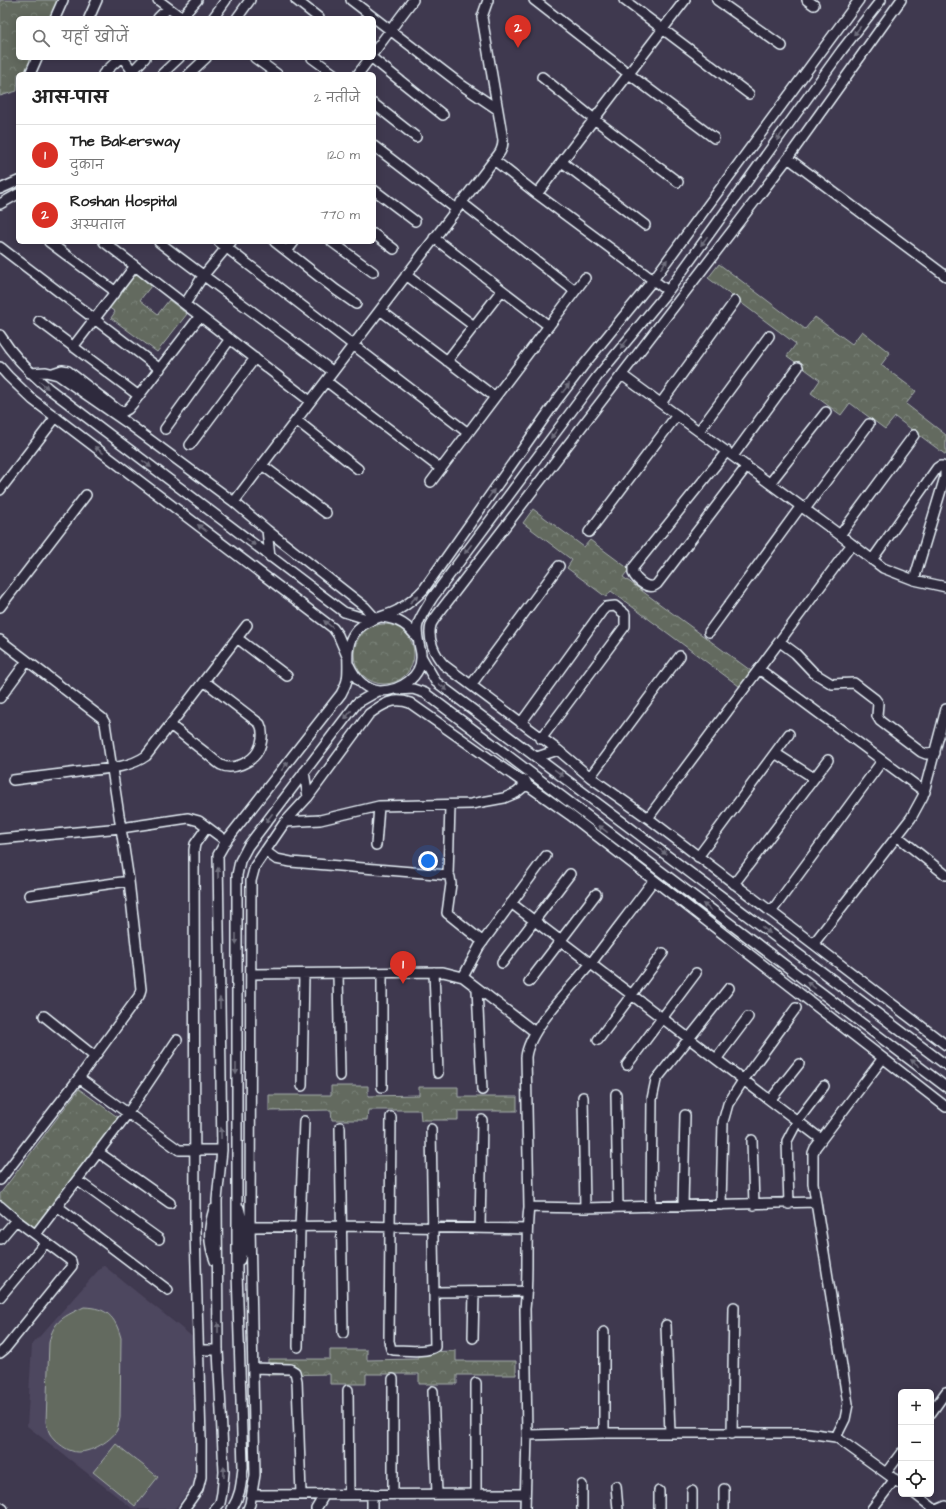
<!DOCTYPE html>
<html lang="hi">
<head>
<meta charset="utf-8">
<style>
	:root { --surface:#fff; --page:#f2f2f2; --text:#222; --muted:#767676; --line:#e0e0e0; --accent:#d93025 }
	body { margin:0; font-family:"Architects Daughter","Playpen Sans Deva",sans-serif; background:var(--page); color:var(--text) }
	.controls { position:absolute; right:12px; bottom:12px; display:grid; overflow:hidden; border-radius:6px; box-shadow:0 2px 10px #0003 }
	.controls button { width:36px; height:36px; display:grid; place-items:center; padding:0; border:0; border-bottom:1px solid var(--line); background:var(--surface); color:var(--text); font:20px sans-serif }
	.you { position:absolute; left:428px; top:861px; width:14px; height:14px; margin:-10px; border:3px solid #fff; border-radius:50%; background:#1a73e8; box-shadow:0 0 0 6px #1a73e833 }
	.badge { display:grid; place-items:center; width:26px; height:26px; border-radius:50%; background:var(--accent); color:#fff; font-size:13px; font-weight:700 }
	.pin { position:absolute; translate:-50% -33px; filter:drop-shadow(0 1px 2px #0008) }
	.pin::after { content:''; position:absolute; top:21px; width:14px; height:12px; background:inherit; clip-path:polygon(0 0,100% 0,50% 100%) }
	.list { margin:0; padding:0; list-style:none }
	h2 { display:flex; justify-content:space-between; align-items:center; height:52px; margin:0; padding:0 16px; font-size:17px }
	h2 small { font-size:13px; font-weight:400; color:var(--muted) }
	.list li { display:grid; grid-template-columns:26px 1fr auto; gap:12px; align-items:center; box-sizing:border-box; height:60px; padding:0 16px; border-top:1px solid var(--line) }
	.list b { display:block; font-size:15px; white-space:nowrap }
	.list p { margin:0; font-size:13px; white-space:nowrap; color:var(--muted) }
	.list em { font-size:13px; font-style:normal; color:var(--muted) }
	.icon { flex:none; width:22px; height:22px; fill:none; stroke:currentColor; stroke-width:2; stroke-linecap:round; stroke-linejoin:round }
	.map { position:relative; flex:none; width:946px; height:1509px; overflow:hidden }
	.search { position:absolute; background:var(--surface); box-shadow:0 2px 10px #0003; left:16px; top:16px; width:360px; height:44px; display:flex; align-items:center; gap:10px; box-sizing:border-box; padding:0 14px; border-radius:6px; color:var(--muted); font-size:15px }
	.panel { position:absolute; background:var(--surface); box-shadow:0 2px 10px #0003; left:16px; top:72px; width:360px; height:172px; border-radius:6px }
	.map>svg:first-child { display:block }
	.built { fill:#4d465e }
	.forest { fill:url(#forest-crowns); stroke:#a6aeac }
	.pitch { fill:#636b5f; stroke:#a6aeac }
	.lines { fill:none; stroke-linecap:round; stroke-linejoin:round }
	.minor-casing { stroke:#e8f1f8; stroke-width:12 }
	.minor { stroke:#2f2a3d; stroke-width:9 }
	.oneway { fill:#70707e }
</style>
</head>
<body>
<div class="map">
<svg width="946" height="1509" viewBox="0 0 946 1509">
	<defs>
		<pattern id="forest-crowns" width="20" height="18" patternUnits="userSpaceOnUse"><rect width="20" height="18" fill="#636b5f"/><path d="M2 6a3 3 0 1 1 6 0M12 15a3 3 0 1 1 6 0" fill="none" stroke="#798177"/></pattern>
	</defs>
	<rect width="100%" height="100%" fill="#3f394f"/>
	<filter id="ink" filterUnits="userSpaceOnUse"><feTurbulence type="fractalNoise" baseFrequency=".025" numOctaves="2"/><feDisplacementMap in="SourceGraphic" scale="8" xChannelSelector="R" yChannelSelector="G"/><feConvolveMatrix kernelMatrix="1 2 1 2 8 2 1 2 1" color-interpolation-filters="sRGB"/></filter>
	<g filter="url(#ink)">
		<path class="built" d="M103,1265L194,1338L197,1482L174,1509H133L27,1426L32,1345Z"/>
		<path class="forest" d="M0,0H59L50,18H18V58H32L25,74H18L17,91L0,96Z
			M719,264L805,329L815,317L852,344L862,331L890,353L881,365L916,391L906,404L946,435V455L895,417L885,429L850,403L841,415L811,393L820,380L787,356L796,344L708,278Z
			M133,271L151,286L140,300L158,314L169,300L187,314L157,352L111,318L115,312L107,306Z
			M533,509L584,547L590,540L629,569L623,577L754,673L743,689L611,591L606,597L567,568L572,560L523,523Z
			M354 654a30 30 0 1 1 60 0a30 30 0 1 1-60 0Z
			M331,1086H368V1096L419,1095V1087H458V1097H517V1111H458V1120H421L420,1110H368L367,1120H332L331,1110L269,1111V1095H331Z
			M79,1089L119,1118L34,1227L0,1201V1194Z
			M330,1350H367V1360L418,1359V1352L456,1351V1361H516V1375H457V1384H419V1374H366V1384H330V1374L268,1375V1359H330Z"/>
		<path class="pitch" d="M84,1307C107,1308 115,1316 121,1338L120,1418C119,1422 118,1426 117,1430C111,1442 85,1456 72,1451C64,1449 54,1440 50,1434C48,1430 47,1426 46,1422L49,1343C53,1320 65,1316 84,1307Z
			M116,1444L158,1477L135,1506L93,1472Z"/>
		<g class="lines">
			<g class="minor-casing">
				<path id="minor" d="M158,0L182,18
					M296,0L319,18
					M351,0L463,86L497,109
					M534,0L629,74L714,138
					M624,0L749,94
					M717,0L782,46
					M807,0L814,5
					M901,0L788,158L438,614C436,617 432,622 431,625C427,639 435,655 444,665L558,750L590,777L648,818L946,1045
					M55,18L63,0
					M89,18L97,0
					M158,18L168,8
					M181,18L197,0
					M213,18L226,0
					M237,18L250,0
					M374,52L413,0
					M123,58L133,72
					M255,58L277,74
					M312,58L334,74
					M372,58L443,115
					M30,74L37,58
					M103,74L120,58
					M130,74L145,58
					M162,74L179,58
					M189,74L206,58
					M358,74L370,58
					M542,77L594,119L678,182
					M374,104L416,137
					M374,146L456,209
					M788,158L946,276
					M494,160L537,194L668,291
					M562,162L645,225
					M0,189L18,181
					M374,190L415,221
					M537,194L685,0
					M461,202L575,291
					M0,204L18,194
					M374,234L394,249
					M434,238L549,326
					M49,242L116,292
					M104,242L310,401
					M159,242C216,286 275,327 332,371
					M219,242L468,433
					M275,242L336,290L356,304
					M332,242L373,272
					M0,247L160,369
					M287,251L294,242
					M406,275L474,326
					M185,304L203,276L231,242
					M380,310L495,397
					M39,321L139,396
					M0,335C13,356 29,372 48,388L324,597L344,612L370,620
					M73,347L135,266
					M447,361L502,290
					M0,367L8,376L33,400L333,628L338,635L347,656
					M30,373L46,372L58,375L126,422L234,502L267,530L365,607L375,618
					M53,373L62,370L68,371L118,410L123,412L128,409L134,402L200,316
					M622,375L840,535L883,568L914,580L946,587
					M326,381L441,469
					M661,403L735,301
					M296,420L358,469
					M165,429L230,339
					M699,431L769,336
					M190,445L255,358
					M727,451L633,568V573C637,581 649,591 657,584L747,466
					M733,456L798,367
					M262,465L326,513
					M431,482L585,278
					M770,483L826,412
					M0,490L56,417
					M234,502L494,160C500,153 503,149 503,140L482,17L488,0
					M805,509L869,424
					M267,530L270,557
					M589,532L677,415
					M840,535L914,435
					M872,560L937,468L940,466H943L945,469V477L914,580
					M0,607L86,495
					M382,617C399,619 408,625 418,639
					M709,632L801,506
					M237,638L287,676
					M0,640L102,718L105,723L129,881L141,989L139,996L79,1078L0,1180
					M780,642L795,653L814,673L832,684L854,683L875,699L878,703L877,716L880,721L921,752L926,754L935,753
					M421,656L436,682L946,1065
					M349,665C355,678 365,690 380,691C400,691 423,677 421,654C420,645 415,634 418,624C421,615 428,605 433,597L597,377L668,291L842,50L881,0
					M759,669L925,792
					M471,685L559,566
					M398,690L413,689L425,693L946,1087
					M0,698L27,661
					M521,723L602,611L606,607L615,606L625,614V626L541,739
					M170,725C182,734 194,744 206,753C211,757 216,762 221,765C233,771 252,762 258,751C262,744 264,732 260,724L204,681
					M775,753L814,778
					M537,757L558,750
					M304,772L308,797
					M590,777L680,656
					M13,780C35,777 56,775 78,772C100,769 128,769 146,756L247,625
					M648,818L852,544
					M285,822L320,820L379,806L471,804L504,798L516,793L527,784L525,780
					M897,836L946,875
					M0,839L121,828L188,818L199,821L226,841
					M376,845L379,806
					M265,851L276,859L291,862L448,875L450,877L451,884L447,913L483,942
					M698,857L789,734
					M448,875L450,806
					M734,884L828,760
					M29,895L129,881
					M511,903L821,1139
					M771,912L882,761
					M814,943L911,818L923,796L946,709
					M502,963L570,874
					M434,972L438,1073
					M382,973V1087
					M252,974L443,972L463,977L535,1032
					M338,974L340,1076
					M463,977L479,947L546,856
					M529,982L596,894
					M477,989L482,1090
					M44,1016L94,1056
					M598,1040L663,953
					M717,1058L748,1017
					M627,1065L696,973
					M79,1078L179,1150H222
					M302,1086L304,974
					M616,1094L618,1207
					M583,1097L585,1208
					M771,1099L799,1064
					M391,1117L389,1341L391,1349L394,1350C404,1350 427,1353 435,1347L431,1129
					M340,1127L343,1333
					M752,1140L754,1205
					M98,1152L170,1203
					M77,1180L159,1239
					M789,1204L787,1141L798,1120L824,1086
					M721,1205L723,1122L728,1104L744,1079L796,1008
					M0,1206L16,1220L71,1261L72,1266L5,1349L0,1353
					M57,1206L168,1290
					M683,1206L685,1115
					M529,1207L585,1208L816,1202
					M651,1207L652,1099L656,1080L729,988
					M239,1208C244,1225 245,1244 240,1260
					M214,1209C208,1229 208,1242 215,1261
					M250,1227L342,1226L527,1229
					M480,1228L482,1120
					M36,1234L128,1113L177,1040
					M0,1239L16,1220
					M434,1292L527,1291
					M0,1297L46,1242
					M666,1325L670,1433
					M604,1332V1433
					M473,1338L474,1292
					M298,1347L300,1227L304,1121
					M199,1350H218
					M253,1368L290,1369L295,1372L297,1381L301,1494
					M348,1390L349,1494
					M433,1391L437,1494
					M931,1413L946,1392
					M732,1434L734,1307
					M527,1435L604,1433H807L836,1437L901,1484
					M836,1437L845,1419L848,1404L816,1202L813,1183V1153L815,1148L883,1058
					M886,1473L901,1453
					M582,1485V1509
					M616,1486L618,1509
					M724,1489V1509
					M659,1491V1509
					M476,1493V1383
					M372,1494V1509
					M393,1494V1379
					M915,1494L934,1509
					M252,1495L525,1494
					M0,1507L3,1509
					M184,1509L198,1489L201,1477V1439L195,1231L194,850L195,844L207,827
					M215,1509L220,1503L222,1493L224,1472L218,1350L217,1200L222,1150L218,855L226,841L341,694C343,690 346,685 347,680C350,664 344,650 353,635C363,619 383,618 398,610C408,604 416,598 424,589L557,400L583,366L653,280L859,0
					M232,1509C241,1494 241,1485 243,1467L237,1271V875L240,861L248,846L357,703L378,691
					M248,1509L250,1504L255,1475L250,1227L251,881L255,866L285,822L308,797L369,714C383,704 393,697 410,703L570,815L946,1107
					M316,1509L325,1494
					M525,1509L527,1435L525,1309C529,1275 525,1241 529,1207L526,1057C529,1028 573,986 592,962C612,935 633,908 653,881
					M692,1509V1491
					M872,1509L895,1479
					M939,1509L946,1506"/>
			</g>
			<use href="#minor" class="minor"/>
		</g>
		<defs><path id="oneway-solid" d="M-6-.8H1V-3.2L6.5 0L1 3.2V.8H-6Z"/></defs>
		<g class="oneway">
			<use href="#oneway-solid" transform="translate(857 31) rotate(127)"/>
			<use href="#oneway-solid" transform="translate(780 136) rotate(126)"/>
			<use href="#oneway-solid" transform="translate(704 241) rotate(126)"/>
			<use href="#oneway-solid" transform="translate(664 264) rotate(-54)"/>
			<use href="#oneway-solid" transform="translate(624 344) rotate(129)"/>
			<use href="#oneway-solid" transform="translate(44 385) rotate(40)"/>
			<use href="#oneway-solid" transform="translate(566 388) rotate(-53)"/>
			<use href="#oneway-solid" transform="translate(554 434) rotate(127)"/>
			<use href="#oneway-solid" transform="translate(99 450) rotate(-143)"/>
			<use href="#oneway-solid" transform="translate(147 464) rotate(37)"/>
			<use href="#oneway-solid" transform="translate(491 494) rotate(-55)"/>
			<use href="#oneway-solid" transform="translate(202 528) rotate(-143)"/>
			<use href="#oneway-solid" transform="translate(251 542) rotate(37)"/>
			<use href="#oneway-solid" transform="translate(468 549) rotate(127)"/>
			<use href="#oneway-solid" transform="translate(414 599) rotate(-44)"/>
			<use href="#oneway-solid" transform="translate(328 624) rotate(-141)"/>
			<use href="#oneway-solid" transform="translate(443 687) rotate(37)"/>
			<use href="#oneway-solid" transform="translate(348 715) rotate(127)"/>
			<use href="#oneway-solid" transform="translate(285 766) rotate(-52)"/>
			<use href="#oneway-solid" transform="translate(559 773) rotate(37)"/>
			<use href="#oneway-solid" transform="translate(269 818) rotate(127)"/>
			<use href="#oneway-solid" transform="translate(603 829) rotate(-143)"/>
			<use href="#oneway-solid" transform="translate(662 851) rotate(37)"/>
			<use href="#oneway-solid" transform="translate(218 873) rotate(-91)"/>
			<use href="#oneway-solid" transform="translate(707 907) rotate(-143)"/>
			<use href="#oneway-solid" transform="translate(766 930) rotate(37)"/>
			<use href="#oneway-solid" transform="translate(236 939) rotate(90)"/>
			<use href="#oneway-solid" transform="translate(811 985) rotate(-143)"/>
			<use href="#oneway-solid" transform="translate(220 1003) rotate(-91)"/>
			<use href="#oneway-solid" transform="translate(915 1063) rotate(-143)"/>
			<use href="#oneway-solid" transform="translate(236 1069) rotate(90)"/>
			<use href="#oneway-solid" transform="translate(221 1133) rotate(-91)"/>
			<use href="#oneway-solid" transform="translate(218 1328) rotate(-90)"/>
			<use href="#oneway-solid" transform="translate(224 1472) rotate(-89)"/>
		</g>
	</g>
</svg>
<div class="controls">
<button>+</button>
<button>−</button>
<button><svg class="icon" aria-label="locate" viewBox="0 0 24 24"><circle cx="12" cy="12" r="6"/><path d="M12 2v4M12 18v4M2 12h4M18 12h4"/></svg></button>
</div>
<div class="you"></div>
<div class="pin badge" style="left:403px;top:984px">1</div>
<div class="pin badge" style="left:518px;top:48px">2</div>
<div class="search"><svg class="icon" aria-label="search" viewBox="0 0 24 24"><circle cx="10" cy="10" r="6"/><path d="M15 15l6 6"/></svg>यहाँ खोजें</div>
<section class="panel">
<h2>आस-पास<small>2 नतीजे</small></h2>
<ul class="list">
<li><span class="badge">1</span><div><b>The Bakersway</b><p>दुकान</p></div><em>120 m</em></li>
<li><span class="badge">2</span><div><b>Roshan Hospital</b><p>अस्पताल</p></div><em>770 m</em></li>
</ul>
</section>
</div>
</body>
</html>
